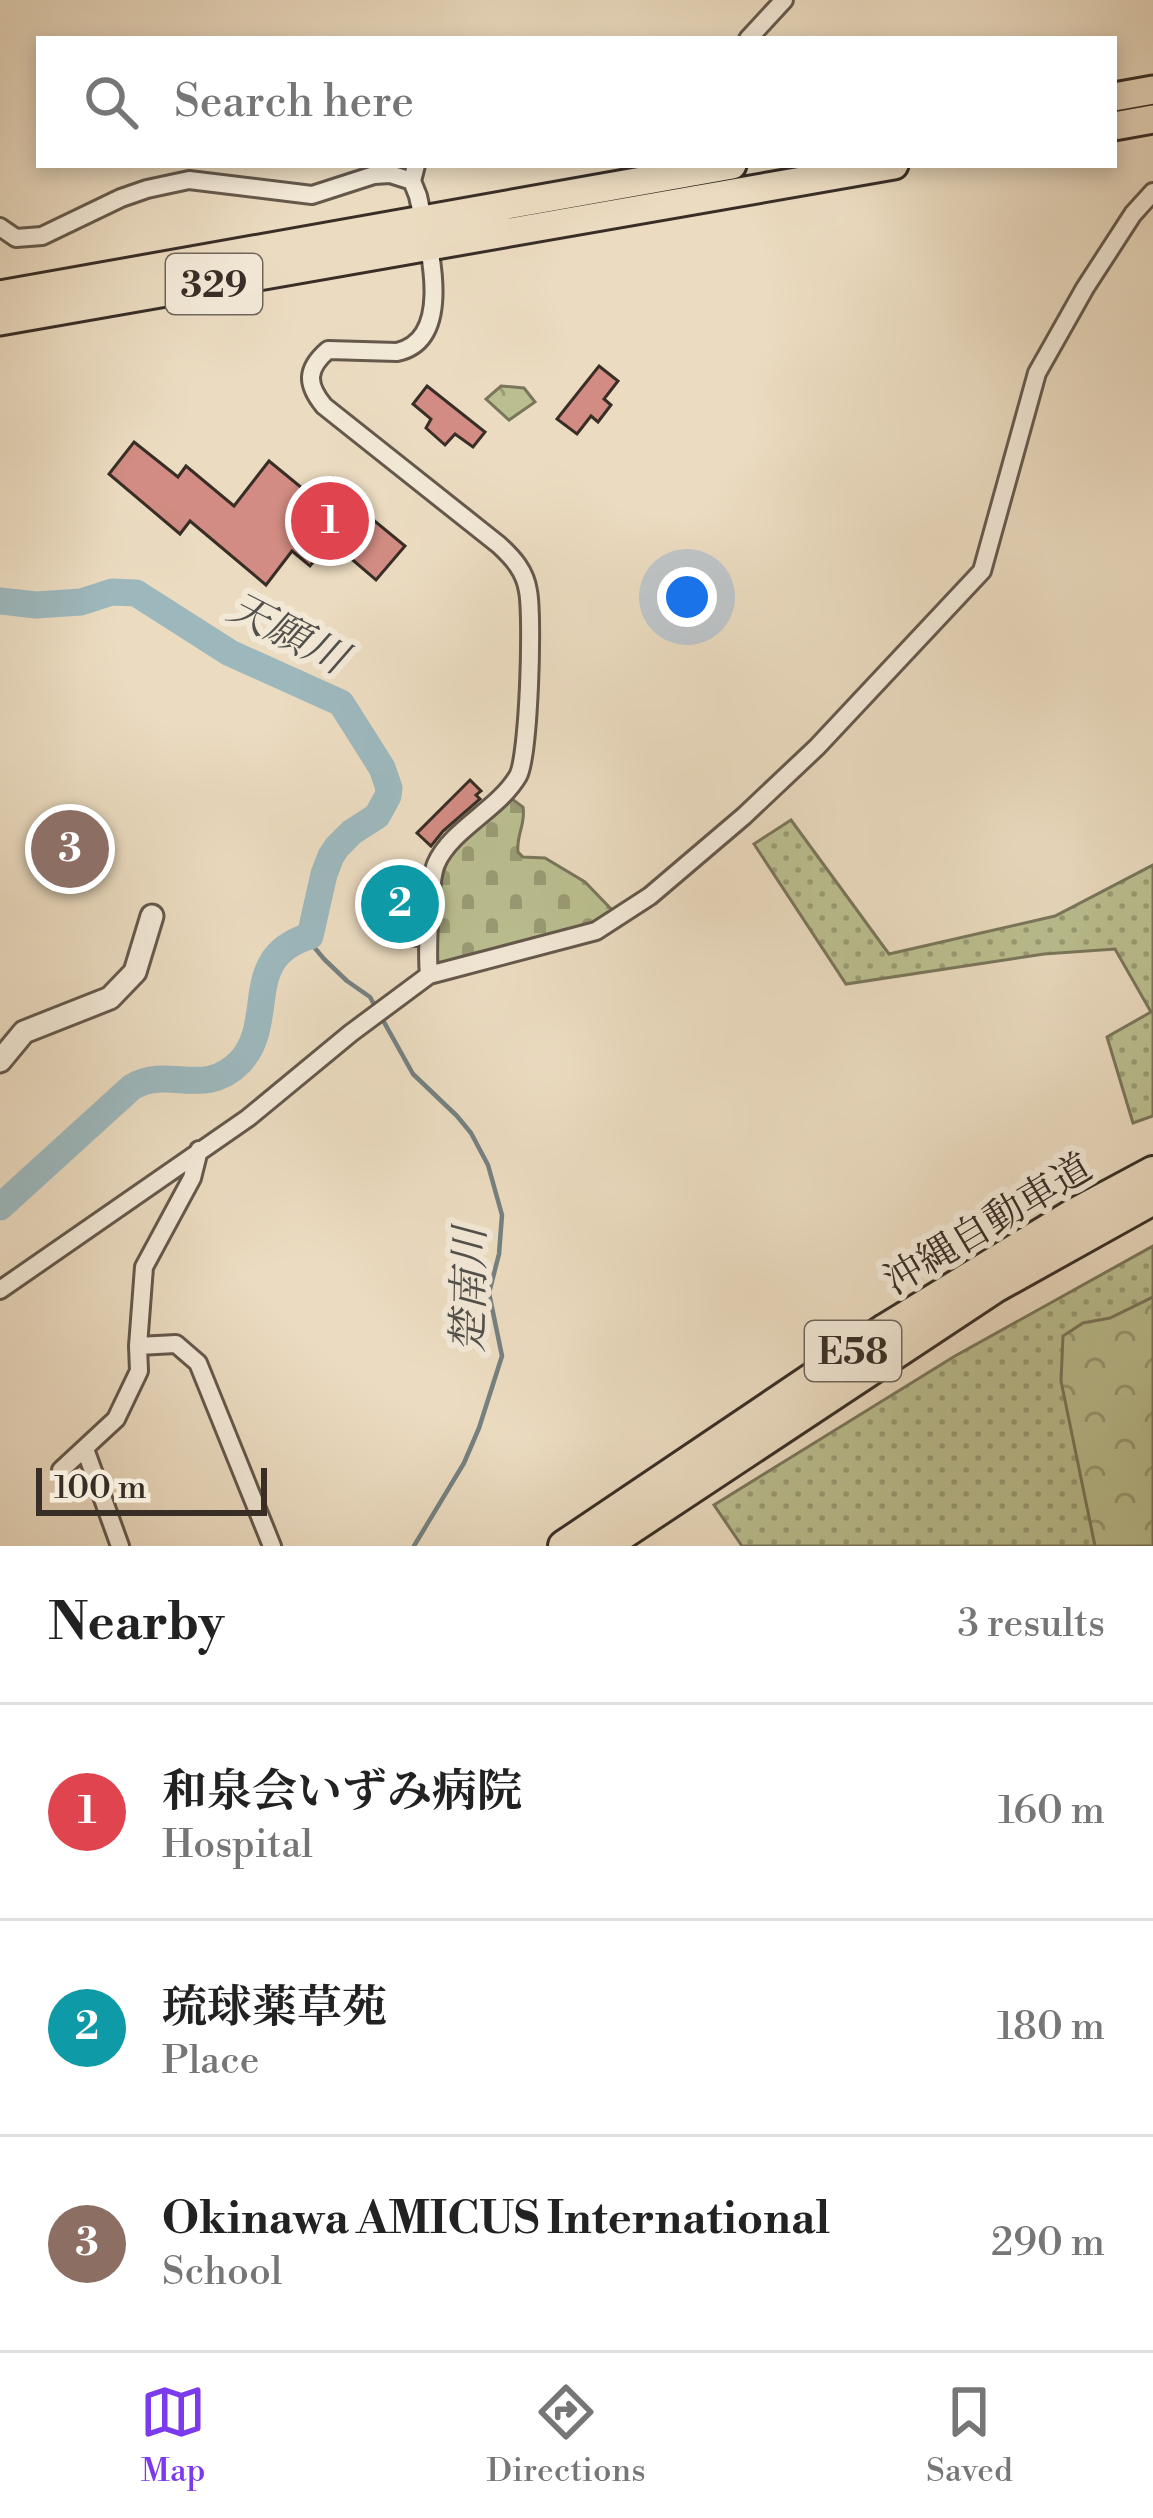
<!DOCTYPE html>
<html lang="en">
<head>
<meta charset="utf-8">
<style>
	:root { --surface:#fff; --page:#f6f6f6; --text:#222; --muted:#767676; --line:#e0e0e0; --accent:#7c3aed }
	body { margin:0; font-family:"Libre Bodoni","Noto Serif JP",serif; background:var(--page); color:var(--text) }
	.scale { position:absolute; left:36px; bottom:30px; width:231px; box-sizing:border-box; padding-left:12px; border:6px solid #382e26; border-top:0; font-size:33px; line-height:42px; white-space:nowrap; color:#382e26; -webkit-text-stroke:9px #f2e8d6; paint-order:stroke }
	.you { position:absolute; left:687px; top:597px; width:42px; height:42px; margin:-30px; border:9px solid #fff; border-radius:50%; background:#1a73e8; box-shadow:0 0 0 18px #1a73e833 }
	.badge { display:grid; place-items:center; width:78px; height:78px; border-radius:50%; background:var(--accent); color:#fff; font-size:39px; font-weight:700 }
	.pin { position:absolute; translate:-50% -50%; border:6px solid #fff; box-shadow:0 3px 12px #0006 }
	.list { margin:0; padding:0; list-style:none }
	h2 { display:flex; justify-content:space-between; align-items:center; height:156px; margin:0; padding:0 48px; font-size:51px }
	h2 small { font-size:39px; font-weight:400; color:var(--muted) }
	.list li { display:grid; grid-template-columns:78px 1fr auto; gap:36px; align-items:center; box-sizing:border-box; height:216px; padding:0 48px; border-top:3px solid var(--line) }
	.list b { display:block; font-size:45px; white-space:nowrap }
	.list p { margin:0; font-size:39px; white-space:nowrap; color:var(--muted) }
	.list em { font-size:39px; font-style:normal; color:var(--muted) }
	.icon { flex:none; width:66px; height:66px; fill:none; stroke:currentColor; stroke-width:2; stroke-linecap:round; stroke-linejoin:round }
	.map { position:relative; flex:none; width:1153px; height:1546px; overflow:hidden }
	.search { position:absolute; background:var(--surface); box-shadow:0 6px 18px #0003; left:36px; right:36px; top:36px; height:132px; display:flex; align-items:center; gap:30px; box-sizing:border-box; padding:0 42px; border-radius:0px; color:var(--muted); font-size:45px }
	.sheet { height:804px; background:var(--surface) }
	nav { display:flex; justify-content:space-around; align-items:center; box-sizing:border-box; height:168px; border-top:3px solid var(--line); background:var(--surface); font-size:33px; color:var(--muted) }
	nav a { display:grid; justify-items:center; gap:6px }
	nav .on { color:var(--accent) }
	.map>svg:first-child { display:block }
	.grass { fill:url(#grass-dots); stroke:#7a765b; stroke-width:3 }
	.forest { fill:url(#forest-crowns); stroke:#7a765b; stroke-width:3 }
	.cemetery { fill:url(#cemetery-stones); stroke:#7a765b; stroke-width:3 }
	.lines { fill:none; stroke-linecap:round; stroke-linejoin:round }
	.stream { stroke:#758181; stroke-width:4.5 }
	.river { stroke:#9db8bd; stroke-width:27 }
	.building { fill:#d28c83; stroke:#382e26; stroke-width:3 }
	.minor-casing { stroke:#65594c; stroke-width:22 }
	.tertiary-casing { stroke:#65594c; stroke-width:27 }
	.trunk-casing { stroke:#382e26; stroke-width:33 }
	.motorway-casing { stroke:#382e26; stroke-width:36 }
	.minor { stroke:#f2e8d6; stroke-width:16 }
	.tertiary { stroke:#f2e8d6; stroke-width:21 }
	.trunk { stroke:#ebdbc0; stroke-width:27 }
	.motorway { stroke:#ebdbc0; stroke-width:30 }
	.labels { text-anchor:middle; stroke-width:12; stroke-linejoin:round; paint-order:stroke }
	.shield { fill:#f2e8d6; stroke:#70665b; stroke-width:3 }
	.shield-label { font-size:36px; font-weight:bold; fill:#382e26 }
	.street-label { font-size:39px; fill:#382e26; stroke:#f2e8d6 }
	.water-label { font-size:42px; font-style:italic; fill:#51504c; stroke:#f2e8d6 }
</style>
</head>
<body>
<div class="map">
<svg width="1153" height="1546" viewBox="0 0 1153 1546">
	<defs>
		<pattern id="grass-dots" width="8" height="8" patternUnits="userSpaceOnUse" patternTransform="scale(3)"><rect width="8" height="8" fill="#bbbf90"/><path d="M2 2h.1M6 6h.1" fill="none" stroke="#999c75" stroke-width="1.8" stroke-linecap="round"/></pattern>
		<pattern id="forest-crowns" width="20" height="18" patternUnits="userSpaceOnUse" patternTransform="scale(3)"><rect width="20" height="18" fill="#bbbf90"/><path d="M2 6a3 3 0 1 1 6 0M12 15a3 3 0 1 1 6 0" fill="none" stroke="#999c75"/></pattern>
		<pattern id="cemetery-stones" width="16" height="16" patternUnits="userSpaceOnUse" patternTransform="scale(3)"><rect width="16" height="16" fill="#bbbf90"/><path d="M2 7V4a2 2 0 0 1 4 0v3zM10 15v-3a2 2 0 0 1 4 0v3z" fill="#999c75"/></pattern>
	</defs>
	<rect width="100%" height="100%" fill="#ebdbc0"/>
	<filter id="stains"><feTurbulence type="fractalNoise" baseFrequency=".00167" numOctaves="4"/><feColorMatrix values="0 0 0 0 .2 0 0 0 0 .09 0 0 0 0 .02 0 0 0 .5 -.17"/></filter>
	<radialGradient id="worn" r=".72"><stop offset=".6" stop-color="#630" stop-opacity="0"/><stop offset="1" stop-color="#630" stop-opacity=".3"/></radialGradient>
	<path class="grass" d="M791,820L889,954L1055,916L1153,865V1116L1133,1123L1107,1037L1151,1012L1115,949L1044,954L846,984L754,844Z
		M1153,1246V1546H742L714,1505L955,1356Z"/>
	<path class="forest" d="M501,386L524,388L535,402L509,420L486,399Z
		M1153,1297V1546H1095L1061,1381L1063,1336L1083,1323L1110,1318Z"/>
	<path class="cemetery" d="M512,799L523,807C526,824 516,835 518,852L523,857L545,858L585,882L613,911L592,924L444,968L435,964L440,884L447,861L454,849Z"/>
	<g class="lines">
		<path class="stream" d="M310,936L314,947L324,959L347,981L370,997L413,1074L457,1116L471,1133L488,1165L502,1215L499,1254L489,1293L502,1356L479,1428L464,1463L414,1546"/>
		<path class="river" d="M0,601L36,605L81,602L112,592L136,593L230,653L341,703L382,768L389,788L388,796L377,816L352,832L337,847L331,856L324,874L310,936C239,957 278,1021 240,1062C204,1099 169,1065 132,1087L0,1207"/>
	</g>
	<path class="building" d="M599,366L618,381L604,399L611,405L598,422L591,416L577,434L557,419Z
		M427,386L485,432L473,447L455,434L445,445L426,428L431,419L413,404Z
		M134,442L178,477L186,466L234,506L269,461L308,493L314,485L324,490L333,478L363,504L360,509L405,546L376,580L347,555L336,550L332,556L324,549L310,566L292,551L266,585L190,521L180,534L109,474Z
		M470,780L481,791L476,795L480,799L443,831L431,846L417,833Z
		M378,883L412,885L413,891H418L416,946H410L408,917L375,916Z"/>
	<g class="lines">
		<g class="minor-casing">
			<path id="minor" d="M748,39L784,0
				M416,165L412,181L418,196C426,236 458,339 397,352L328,350C306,369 306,384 324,406L499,545C513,558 525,571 528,591C533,617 529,756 518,776C498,810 451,829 436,864C429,880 427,955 429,975
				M0,227L16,238L42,236L121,198L147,189L189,180L312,195L374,175L390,174L412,181
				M0,1290L248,1118L351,1033L429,975L596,931L650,896L744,816L817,747L982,571L1037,373L1085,288L1133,214L1153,192
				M138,1346L176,1344L198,1363L272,1546
				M85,1449L120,1546
				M61,1470L116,1419L139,1371L138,1346L144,1267L192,1178L199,1150"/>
		</g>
		<g class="tertiary-casing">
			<path id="tertiary" d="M0,1061L24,1032L110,998L135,972L152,916"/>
		</g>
		<g class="trunk-casing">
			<path id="trunk" d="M1114,97L1153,90
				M1114,126L1153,119
				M0,295L732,165
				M0,321L894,165"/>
		</g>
		<g class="motorway-casing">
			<path id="motorway" d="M564,1546L886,1329L1071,1216L1153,1172
				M604,1546L995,1287L1153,1199"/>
		</g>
		<use href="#minor" class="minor"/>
		<use href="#tertiary" class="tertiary"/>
		<use href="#trunk" class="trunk"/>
		<use href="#motorway" class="motorway"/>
	</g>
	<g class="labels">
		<g class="shield">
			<rect x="166" y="254" width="96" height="60" rx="9"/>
			<rect x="805" y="1321" width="96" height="60" rx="9"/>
		</g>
		<g class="shield-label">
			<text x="214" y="297">329</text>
			<text x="853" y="1364">E58</text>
		</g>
		<g class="street-label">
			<text transform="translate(987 1223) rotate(-31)" y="14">沖縄自動車道</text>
		</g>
		<g class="water-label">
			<text transform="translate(288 632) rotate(27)" y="15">天願川</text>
			<text transform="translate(468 1290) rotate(-89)" y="15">楚南川</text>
		</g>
	</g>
	<rect width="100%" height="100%" filter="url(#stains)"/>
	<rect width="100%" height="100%" fill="url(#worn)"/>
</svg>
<div class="scale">100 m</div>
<div class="you"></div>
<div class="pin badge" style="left:330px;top:521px;background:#e0444e">1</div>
<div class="pin badge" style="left:400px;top:904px;background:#0f9aa8">2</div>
<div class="pin badge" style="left:70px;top:849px;background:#8d6e63">3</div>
<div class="search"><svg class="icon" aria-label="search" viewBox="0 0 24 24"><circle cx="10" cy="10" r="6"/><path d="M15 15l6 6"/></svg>Search here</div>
</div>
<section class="sheet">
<h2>Nearby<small>3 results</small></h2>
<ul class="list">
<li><span class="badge" style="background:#e0444e">1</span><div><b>和泉会いずみ病院</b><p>Hospital</p></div><em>160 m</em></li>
<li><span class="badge" style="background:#0f9aa8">2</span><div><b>琉球薬草苑</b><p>Place</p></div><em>180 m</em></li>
<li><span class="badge" style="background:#8d6e63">3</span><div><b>Okinawa AMICUS International</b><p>School</p></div><em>290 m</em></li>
</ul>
</section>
<nav>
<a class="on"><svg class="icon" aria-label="map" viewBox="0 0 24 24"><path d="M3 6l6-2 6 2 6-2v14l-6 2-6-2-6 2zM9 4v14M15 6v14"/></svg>Map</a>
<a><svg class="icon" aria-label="directions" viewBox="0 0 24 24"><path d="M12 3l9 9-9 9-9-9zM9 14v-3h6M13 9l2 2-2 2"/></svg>Directions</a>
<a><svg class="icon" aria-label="saved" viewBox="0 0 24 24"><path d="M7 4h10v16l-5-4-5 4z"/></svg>Saved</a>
</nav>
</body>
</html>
